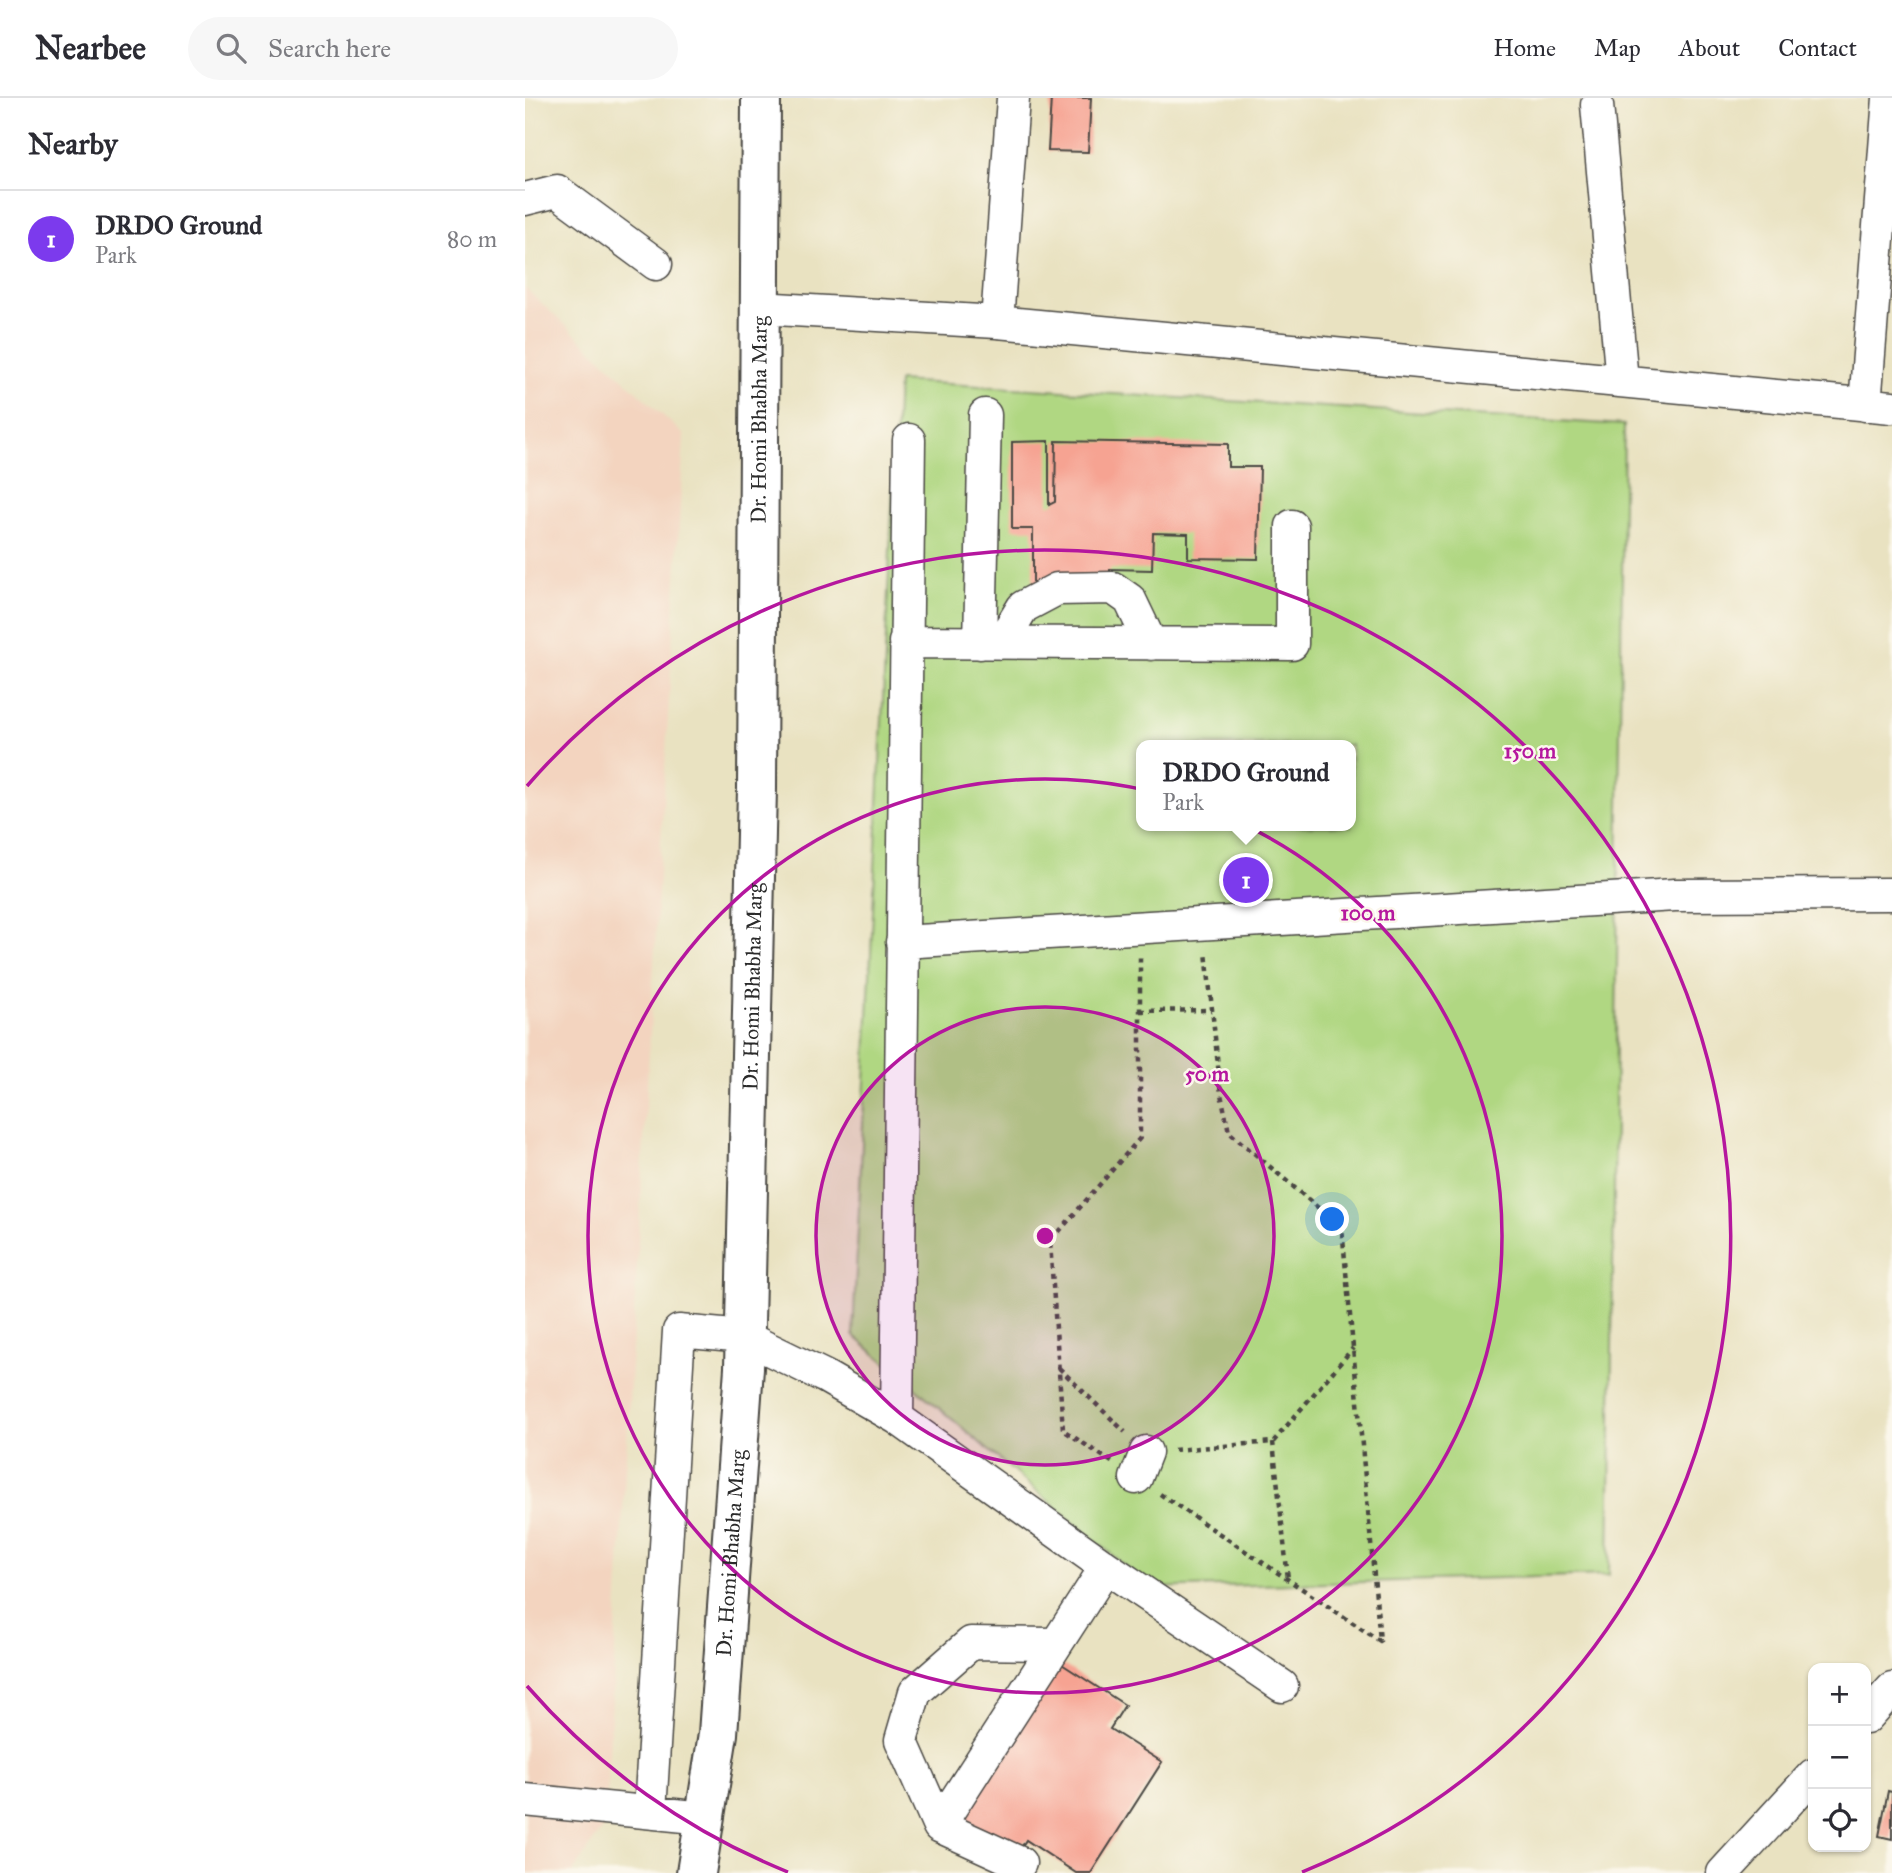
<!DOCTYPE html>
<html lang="en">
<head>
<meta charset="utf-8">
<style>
	:root { --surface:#fff; --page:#f7f7f7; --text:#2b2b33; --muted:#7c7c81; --line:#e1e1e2; --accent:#7c3aed }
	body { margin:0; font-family:"IM FELL Great Primer",serif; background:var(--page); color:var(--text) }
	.controls { position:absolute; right:21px; bottom:21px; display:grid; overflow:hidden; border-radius:14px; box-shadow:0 2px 5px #0004 }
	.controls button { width:63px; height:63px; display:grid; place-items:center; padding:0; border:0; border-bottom:2px solid var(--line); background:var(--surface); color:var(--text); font:35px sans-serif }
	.you { position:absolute; left:808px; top:1122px; width:24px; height:24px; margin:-18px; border:5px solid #fff; border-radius:50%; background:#1a73e8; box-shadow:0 0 0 10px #1a73e833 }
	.badge { display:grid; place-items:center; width:46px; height:46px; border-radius:50%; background:var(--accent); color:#fff; font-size:23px; font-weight:700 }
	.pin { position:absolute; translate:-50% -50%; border:4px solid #fff; box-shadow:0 2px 7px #0006 }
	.popup { position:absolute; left:611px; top:642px; width:220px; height:91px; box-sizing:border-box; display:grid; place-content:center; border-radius:14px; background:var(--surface); filter:drop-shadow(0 2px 5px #0005); font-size:23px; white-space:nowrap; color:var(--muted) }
	.popup b { font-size:26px; color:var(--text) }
	.popup::after { content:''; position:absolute; left:50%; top:100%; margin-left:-14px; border:14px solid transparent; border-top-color:var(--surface) }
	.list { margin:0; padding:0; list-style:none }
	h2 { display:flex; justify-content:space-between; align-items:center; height:91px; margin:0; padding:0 28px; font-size:30px }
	h2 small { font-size:23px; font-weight:400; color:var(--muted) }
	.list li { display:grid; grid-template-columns:46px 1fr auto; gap:21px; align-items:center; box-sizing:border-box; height:98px; padding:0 28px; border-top:2px solid var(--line) }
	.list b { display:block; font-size:26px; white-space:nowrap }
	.list p { margin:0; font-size:23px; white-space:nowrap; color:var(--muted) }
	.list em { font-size:23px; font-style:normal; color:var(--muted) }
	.icon { flex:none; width:38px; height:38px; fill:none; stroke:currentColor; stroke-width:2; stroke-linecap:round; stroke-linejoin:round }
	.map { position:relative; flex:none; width:1367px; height:1775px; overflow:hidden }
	header { display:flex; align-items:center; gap:42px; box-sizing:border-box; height:98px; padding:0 35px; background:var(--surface); border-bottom:2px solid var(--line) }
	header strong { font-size:33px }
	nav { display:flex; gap:38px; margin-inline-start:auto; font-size:24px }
	.search { width:490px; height:63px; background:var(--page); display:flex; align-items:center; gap:18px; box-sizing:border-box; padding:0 24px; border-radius:38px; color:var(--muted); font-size:26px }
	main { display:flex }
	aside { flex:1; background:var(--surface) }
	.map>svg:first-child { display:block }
	.built { fill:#f3d4bf }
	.green { fill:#b0d782; stroke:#6e8156; stroke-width:2; fill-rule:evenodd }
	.building { fill:#f6a392 }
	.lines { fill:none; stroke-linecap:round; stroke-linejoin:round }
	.minor-casing { stroke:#484642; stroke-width:35 }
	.major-casing { stroke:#484642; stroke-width:42 }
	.path { stroke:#484642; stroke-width:4.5; stroke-dasharray:5 5; stroke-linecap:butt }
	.minor { stroke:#fff; stroke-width:32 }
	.major { stroke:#fff; stroke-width:38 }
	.ring { fill:none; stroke:#b5179e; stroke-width:3.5 }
	.labels { text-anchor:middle; stroke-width:5; stroke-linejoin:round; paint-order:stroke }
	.street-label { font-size:21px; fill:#2b2b2b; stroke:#fbf7ec }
	.centre { fill:#b5179e; stroke:#fbf7ec; stroke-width:3.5 }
	.ring-label { font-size:21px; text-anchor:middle; font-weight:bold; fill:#b5179e; stroke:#fbf7ec; stroke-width:5; stroke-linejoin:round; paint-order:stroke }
</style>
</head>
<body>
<header>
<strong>Nearbee</strong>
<div class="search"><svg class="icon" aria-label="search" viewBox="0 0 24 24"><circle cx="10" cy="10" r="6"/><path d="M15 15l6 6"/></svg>Search here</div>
<nav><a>Home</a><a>Map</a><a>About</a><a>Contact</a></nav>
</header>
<main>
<aside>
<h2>Nearby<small></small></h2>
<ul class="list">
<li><span class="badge">1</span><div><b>DRDO Ground</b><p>Park</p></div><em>80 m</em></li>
</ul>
</aside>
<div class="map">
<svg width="1367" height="1775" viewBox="0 0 1367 1775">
	<rect width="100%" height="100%" fill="#fbf7ec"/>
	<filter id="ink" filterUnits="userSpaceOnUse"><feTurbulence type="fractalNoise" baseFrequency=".0143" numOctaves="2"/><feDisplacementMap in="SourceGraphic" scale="14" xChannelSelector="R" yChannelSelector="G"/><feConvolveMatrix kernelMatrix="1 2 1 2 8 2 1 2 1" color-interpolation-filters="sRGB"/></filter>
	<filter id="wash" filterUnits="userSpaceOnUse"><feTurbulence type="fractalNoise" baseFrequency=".00686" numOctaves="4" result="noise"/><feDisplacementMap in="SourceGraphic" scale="28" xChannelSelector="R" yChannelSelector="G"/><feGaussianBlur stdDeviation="1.57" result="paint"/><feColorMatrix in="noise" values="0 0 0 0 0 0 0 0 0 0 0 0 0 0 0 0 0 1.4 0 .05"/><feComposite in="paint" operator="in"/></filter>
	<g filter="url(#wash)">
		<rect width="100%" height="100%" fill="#e9e2c1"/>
		<path class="built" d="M0,190L159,337L80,1726L47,1775H0Z"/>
		<path class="green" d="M373,283L1099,327L1084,1477L626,1490L328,1237ZM616,647H826V728H616Z"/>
		<g id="blocks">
			<path class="building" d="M526,0H566L563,54L523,53Z
				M524,343V407L530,404L531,343L703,346V369H735L733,461L663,460V436L628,435L627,472L585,471V487H508V431H487V344Z
				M529,1561L600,1607L585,1631L637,1664L566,1775H551L501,1742L492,1756L429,1715Z
				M1363,1693L1367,1694V1741L1354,1738Z"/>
		</g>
	</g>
	<g filter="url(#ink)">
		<use href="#blocks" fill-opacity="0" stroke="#484642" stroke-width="2"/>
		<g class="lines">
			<g class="minor-casing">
				<path id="minor" d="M1072,7L1097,283
					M0,101L32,93L131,166
					M234,210L472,224L1367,309
					M472,224L488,0
					M1340,307L1364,0
					M380,544L767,546V428
					M455,545L460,317
					M476,545L498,509L532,491L588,490L605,502L626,546
					M377,844L1150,797L1367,796
					M372,1320L384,342
					M611,1380L621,1354
					M1341,1620L1367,1591
					M0,1702L180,1720
					M125,1714L154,1233L219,1239L299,1278L372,1320L581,1469L757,1588
					M414,1728L376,1642L390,1594L446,1545L531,1546
					M495,1765L414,1728L581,1469
					M1198,1775L1288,1677"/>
			</g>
			<g class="major-casing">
				<g id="major">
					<path id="s1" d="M171,1775L193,1636L219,1270L232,690L236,0"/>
				</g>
			</g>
			<path class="path" d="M615,913L687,912
				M534,1270L600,1334
				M748,1344L763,1481
				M649,1352L748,1344L828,1250
				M587,1364L538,1332L525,1144L615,1040V859
				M635,1396L855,1543L817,1130L704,1034L696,996L681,854"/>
			<use href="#minor" class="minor"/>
			<use href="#major" class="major"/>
		</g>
	</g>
	<circle cx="520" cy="1138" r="229" fill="#b5179e" fill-opacity=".12"/>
	<g class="ring">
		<circle cx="520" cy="1138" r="229"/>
		<circle cx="520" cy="1138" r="457"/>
		<path d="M263 1774A686 686 0 0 1 2 1588M2 688A686 686 0 1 1 777 1774"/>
	</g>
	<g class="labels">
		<g class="street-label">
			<text dy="7" stroke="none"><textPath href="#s1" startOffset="1456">Dr. Homi Bhabha Marg</textPath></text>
			<text dy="7" stroke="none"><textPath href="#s1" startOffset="889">Dr. Homi Bhabha Marg</textPath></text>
			<text dy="7" stroke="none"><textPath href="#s1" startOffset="322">Dr. Homi Bhabha Marg</textPath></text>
		</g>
	</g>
	<circle cx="520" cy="1138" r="10" class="centre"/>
	<g class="ring-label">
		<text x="1005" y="660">150 m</text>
		<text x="843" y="822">100 m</text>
		<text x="682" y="983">50 m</text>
	</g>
</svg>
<div class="controls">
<button>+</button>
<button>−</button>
<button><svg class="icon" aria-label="locate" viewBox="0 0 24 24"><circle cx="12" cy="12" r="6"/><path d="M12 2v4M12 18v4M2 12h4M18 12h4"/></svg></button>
</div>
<div class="you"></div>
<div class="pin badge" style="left:721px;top:782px">1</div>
<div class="popup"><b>DRDO Ground</b>Park</div>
</div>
</main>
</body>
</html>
